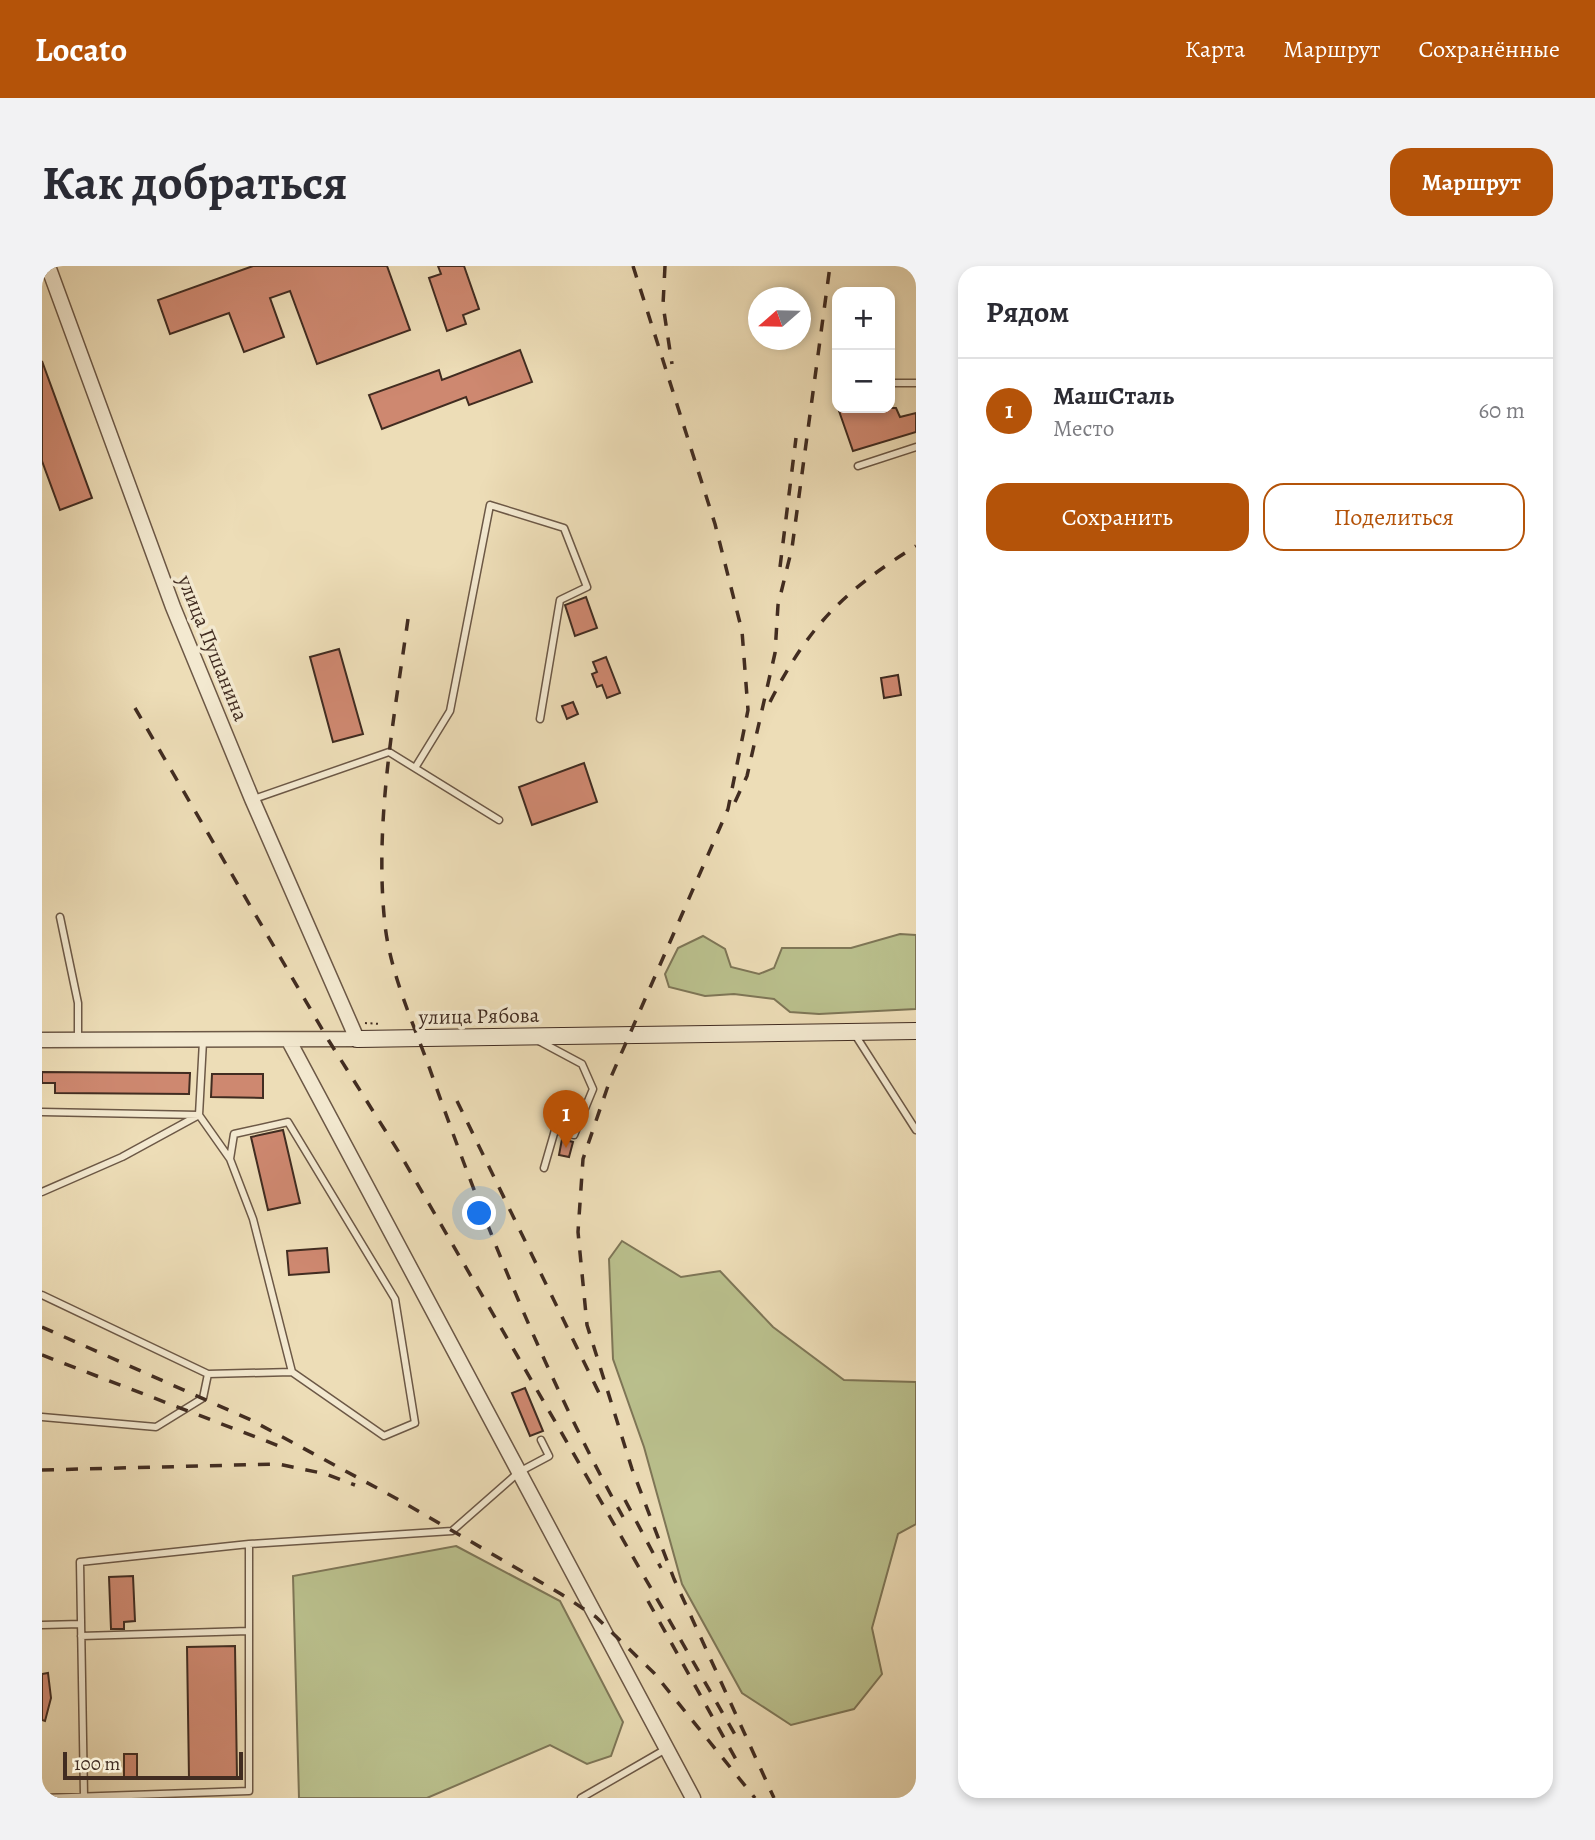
<!DOCTYPE html>
<html lang="ru">
<head>
<meta charset="utf-8">
<style>
	:root { --surface:#fff; --page:#f2f2f3; --text:#2b2b33; --muted:#7c7c81; --line:#e1e1e2; --accent:#b45309 }
	body { margin:0; font-family:Alegreya,serif; background:var(--page); color:var(--text) }
	.controls { position:absolute; right:21px; top:21px; display:grid; overflow:hidden; border-radius:14px; box-shadow:0 4px 10px #0003 }
	.controls button { width:63px; height:63px; display:grid; place-items:center; padding:0; border:0; border-bottom:2px solid var(--line); background:var(--surface); color:var(--text); font:35px sans-serif }
	.compass { position:absolute; left:706px; top:21px; width:63px; height:63px; border-radius:50%; background:var(--surface); box-shadow:0 4px 10px #0003; rotate:250deg }
	.scale { position:absolute; left:21px; bottom:18px; width:180px; box-sizing:border-box; padding-left:7px; border:4px solid #412c21; border-top:0; font-size:19px; line-height:24px; white-space:nowrap; color:#412c21; -webkit-text-stroke:5px #f3e9d0; paint-order:stroke }
	.you { position:absolute; left:438px; top:948px; width:24px; height:24px; margin:-18px; border:5px solid #fff; border-radius:50%; background:#1a73e8; box-shadow:0 0 0 10px #1a73e833 }
	.badge { display:grid; place-items:center; width:46px; height:46px; border-radius:50%; background:var(--accent); color:#fff; font-size:23px; font-weight:700 }
	.pin { position:absolute; translate:-50% -58px; filter:drop-shadow(0 2px 4px #0008) }
	.pin::after { content:''; position:absolute; top:37px; width:24px; height:21px; background:inherit; clip-path:polygon(0 0,100% 0,50% 100%) }
	.list { margin:0; padding:0; list-style:none }
	h2 { display:flex; justify-content:space-between; align-items:center; height:91px; margin:0; padding:0 28px; font-size:30px }
	h2 small { font-size:23px; font-weight:400; color:var(--muted) }
	.list li { display:grid; grid-template-columns:46px 1fr auto; gap:21px; align-items:center; box-sizing:border-box; height:105px; padding:0 28px; border-top:2px solid var(--line) }
	.list b { display:block; font-size:26px; white-space:nowrap }
	.list p { margin:0; font-size:23px; white-space:nowrap; color:var(--muted) }
	.list em { font-size:23px; font-style:normal; color:var(--muted) }
	.actions { display:flex; gap:14px; padding:21px 28px }
	.actions a { flex:1; padding:16px 0; border:2px solid var(--accent); border-radius:21px; text-align:center; font-size:24px; color:var(--accent) }
	.actions .main { background:var(--accent); color:#fff }
	.map { position:relative; flex:none; width:874px; height:1532px; overflow:hidden; border-radius:21px }
	header { display:flex; align-items:center; gap:42px; box-sizing:border-box; height:98px; padding:0 35px; background:var(--accent); color:#fff }
	header strong { font-size:33px }
	nav { display:flex; gap:38px; margin-inline-start:auto; font-size:24px }
	.intro { display:flex; align-items:center; justify-content:space-between; box-sizing:border-box; height:168px; padding:0 42px }
	h1 { margin:0; font-size:49px }
	.button { padding:18px 32px; border-radius:21px; background:var(--accent); color:#fff; font-size:24px; font-weight:700 }
	main { display:flex; gap:42px; padding:0 42px }
	aside { flex:1; background:var(--surface); border-radius:21px; box-shadow:0 4px 10px #0003 }
	.map>svg:first-child { display:block }
	.green { fill:#bac08d; stroke:#7e7657; stroke-width:2 }
	.building { fill:#ce8870; stroke:#412c21; stroke-width:2 }
	.lines { fill:none; stroke-linecap:round; stroke-linejoin:round }
	.service-casing { stroke:#6c5846; stroke-width:9 }
	.tertiary-casing { stroke:#6c5846; stroke-width:17 }
	.secondary-casing { stroke:#412c21; stroke-width:18 }
	.path { stroke:#412c21; stroke-width:2; stroke-dasharray:2 3.5; stroke-linecap:butt }
	.service { stroke:#f3e9d0; stroke-width:6 }
	.tertiary { stroke:#f3e9d0; stroke-width:14 }
	.secondary { stroke:#f3e9d0; stroke-width:16 }
	.rail { stroke:#412c21; stroke-width:3.5; stroke-dasharray:12 12; stroke-linecap:butt }
	.labels { text-anchor:middle; stroke-width:7; stroke-linejoin:round; paint-order:stroke }
	.street-label { font-size:21px; fill:#412c21; stroke:#f3e9d0 }
</style>
</head>
<body>
<header>
<strong>Locato</strong>
<nav><a>Карта</a><a>Маршрут</a><a>Сохранённые</a></nav>
</header>
<div class="intro"><h1>Как добраться</h1><a class="button">Маршрут</a></div>
<main>
<div class="map">
<svg width="874" height="1532" viewBox="0 0 874 1532">
	<rect width="100%" height="100%" fill="#edddb7"/>
	<filter id="stains"><feTurbulence type="fractalNoise" baseFrequency=".00286" numOctaves="4"/><feColorMatrix values="0 0 0 0 .2 0 0 0 0 .09 0 0 0 0 .02 0 0 0 .5 -.17"/></filter>
	<radialGradient id="worn" r=".72"><stop offset=".6" stop-color="#630" stop-opacity="0"/><stop offset="1" stop-color="#630" stop-opacity=".3"/></radialGradient>
	<path class="green" d="M858,668L874,669V743L777,748L748,746L732,733L692,728L663,730L627,721L623,708L636,682L661,670L683,683L689,701L717,708L732,702L740,682H809Z
		M580,975L639,1011L678,1005L731,1061L802,1114L874,1116V1258L856,1268L830,1362L840,1408L812,1443L749,1459L700,1427L640,1318L602,1181L571,1093L567,993Z
		M414,1280L518,1335L581,1456L569,1490L545,1498L508,1479L385,1532H257L251,1310Z"/>
	<path class="building" d="M211,0H345L368,64L275,98L248,25L228,32L242,71L202,86L187,47L128,68L116,34Z
		M396,0H422L437,43L421,49L424,58L405,65L387,12L399,8Z
		M478,84L490,116L427,139L424,131L340,163L327,129L397,104L400,114Z
		M0,95L50,232L18,244L0,195Z
		M806,142H854L858,151L874,147V166L811,185L797,145Z
		M544,331L555,362L533,370L523,339Z
		M297,383L321,468L291,476L268,391Z
		M564,391L578,427L565,432L560,419L555,421L550,408L555,406L551,396Z
		M856,409L859,429L842,432L839,412Z
		M531,436L536,448L525,453L520,440Z
		M542,497L555,536L490,559L477,521Z
		M0,806L148,807L147,828L13,827V817H0Z
		M170,808H221V832L169,831Z
		M241,864L258,937L226,944L209,871Z
		M520,873L531,876L527,891L517,889Z
		M285,982L287,1006L247,1009L245,985Z
		M483,1122L501,1165L488,1170L470,1127Z
		M91,1310L93,1355L82,1356V1363H69L67,1311Z
		M193,1380L195,1512H147L145,1381Z
		M6,1407L9,1432L3,1455L0,1454V1408Z
		M82,1488H95V1512H82Z"/>
	<g class="lines">
		<g class="service-casing">
			<path id="service" d="M848,117H874
				M816,200L874,181
				M373,502L408,445L448,239L522,262L545,321L518,334L498,453
				M212,533L347,486L457,554
				M18,651L36,737V772
				M812,767L874,864
				M497,775L540,798L551,823L532,869L513,864L502,902
				M0,846L157,849L161,775
				M0,926L80,891L157,849L188,893L211,953L250,1106L342,1170L373,1157L353,1033L246,856L192,868L188,893
				M0,1029L166,1108L250,1106
				M0,1151L114,1161L161,1132L166,1108
				M0,1359L39,1358
				M39,1370L207,1365
				M42,1530L38,1296L207,1278L410,1265L477,1206L507,1190L499,1174
				M0,1532L207,1525V1278
				M539,1532L624,1483"/>
		</g>
		<g class="tertiary-casing">
			<path id="tertiary" d="M0,774L315,773L210,533L131,341L6,0
				M247,775L651,1532"/>
		</g>
		<g class="secondary-casing">
			<path id="secondary" d="M315,773L874,765"/>
		</g>
		<path class="path" d="M323,757L338,758"/>
		<use href="#service" class="service"/>
		<use href="#tertiary" class="tertiary"/>
		<use href="#secondary" class="secondary"/>
		<path class="rail" d="M591,0L673,258L700,365L706,444L686,543L569,811L541,893L536,966L545,1059L590,1203L632,1313L732,1532
			M623,0L621,39L630,98
			M738,301L754,172
			M366,353C352,453 332,558 343,659C349,712 375,765 392,815C445,964 504,1112 581,1251
			M728,436C767,359 802,325 874,280
			M93,442L287,775L358,888L476,1091L695,1472
			M693,536L705,510L733,387L736,339L750,282L788,0
			M415,835L558,1129
			M0,1061L209,1154L359,1235L519,1328L554,1351L612,1407L713,1532
			M0,1089L245,1183
			M0,1204L236,1198L284,1208L313,1219
			M583,1234L619,1302
			M606,1335L696,1497"/>
	</g>
	<g class="labels">
		<g class="street-label">
			<text transform="translate(171 382) rotate(68)" y="7">улица Пушанина</text>
			<text transform="translate(437 750) rotate(-1)" y="7">улица Рябова</text>
		</g>
	</g>
	<rect width="100%" height="100%" filter="url(#stains)"/>
	<rect width="100%" height="100%" fill="url(#worn)"/>
</svg>
<div class="controls">
<button>+</button>
<button>−</button>
</div>
<svg class="compass" viewBox="-18 -18 36 36"><path d="M0-13l5 13h-10z" fill="#e53935"/><path d="M0 13l5-13h-10z" fill="#7c7c81"/></svg>
<div class="scale">100 m</div>
<div class="you"></div>
<div class="pin badge" style="left:524px;top:882px">1</div>
</div>
<aside>
<h2>Рядом<small></small></h2>
<ul class="list">
<li><span class="badge">1</span><div><b>МашСталь</b><p>Место</p></div><em>60 m</em></li>
</ul>
<div class="actions"><a class="main">Сохранить</a><a>Поделиться</a></div>
</aside>
</main>
</body>
</html>
